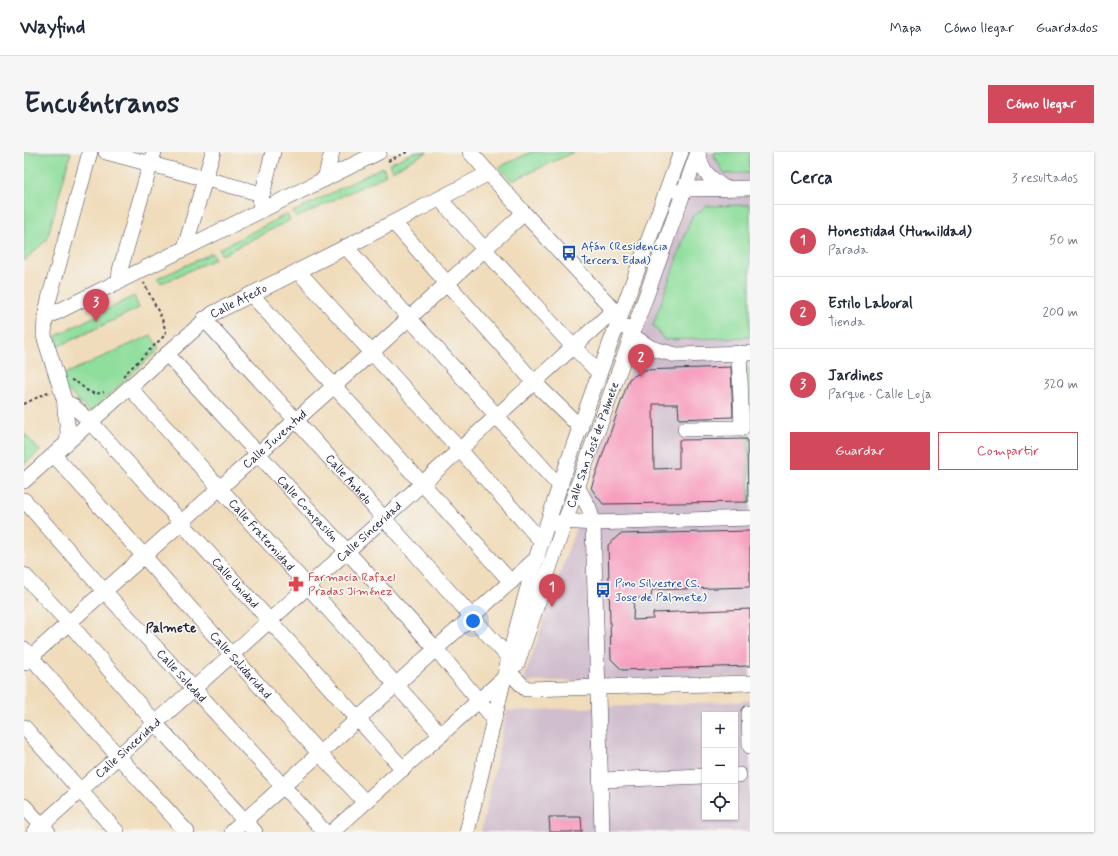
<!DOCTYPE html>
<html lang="es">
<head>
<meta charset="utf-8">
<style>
	:root { --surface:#fff; --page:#f6f6f7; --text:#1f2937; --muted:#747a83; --line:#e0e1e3; --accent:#d1495b }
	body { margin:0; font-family:Mynerve,sans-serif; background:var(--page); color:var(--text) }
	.controls { position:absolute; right:12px; bottom:12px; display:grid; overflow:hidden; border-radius:0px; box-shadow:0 1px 3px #0004 }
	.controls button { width:36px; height:36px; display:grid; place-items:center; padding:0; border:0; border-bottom:1px solid var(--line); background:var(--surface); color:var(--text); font:20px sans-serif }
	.you { position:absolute; left:449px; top:469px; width:14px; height:14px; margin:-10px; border:3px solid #fff; border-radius:50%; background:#1a73e8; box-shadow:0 0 0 6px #1a73e833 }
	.badge { display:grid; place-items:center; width:26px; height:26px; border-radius:50%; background:var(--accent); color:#fff; font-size:13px; font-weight:700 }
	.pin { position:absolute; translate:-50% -33px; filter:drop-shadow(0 1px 2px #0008) }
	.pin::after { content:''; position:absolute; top:21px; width:14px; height:12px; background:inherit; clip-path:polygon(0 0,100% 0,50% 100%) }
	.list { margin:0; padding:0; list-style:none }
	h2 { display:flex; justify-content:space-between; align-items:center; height:52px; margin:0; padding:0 16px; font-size:17px }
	h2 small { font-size:13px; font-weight:400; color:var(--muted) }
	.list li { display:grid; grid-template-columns:26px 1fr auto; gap:12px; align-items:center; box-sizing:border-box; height:72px; padding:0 16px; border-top:1px solid var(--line) }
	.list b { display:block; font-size:15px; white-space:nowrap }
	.list p { margin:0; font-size:13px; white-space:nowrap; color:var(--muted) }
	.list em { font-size:13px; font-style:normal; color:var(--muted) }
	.actions { display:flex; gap:8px; padding:12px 16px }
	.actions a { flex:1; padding:9px 0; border:1px solid var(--accent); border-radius:0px; text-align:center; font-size:14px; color:var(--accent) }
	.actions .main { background:var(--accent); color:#fff }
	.icon { flex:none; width:22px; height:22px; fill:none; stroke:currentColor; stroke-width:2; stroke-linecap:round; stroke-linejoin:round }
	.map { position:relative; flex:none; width:726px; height:680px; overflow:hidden; border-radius:0px }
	header { display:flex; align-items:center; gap:24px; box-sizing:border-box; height:56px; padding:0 20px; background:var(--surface); border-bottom:1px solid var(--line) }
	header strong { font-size:19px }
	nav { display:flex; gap:22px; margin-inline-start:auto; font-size:14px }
	.intro { display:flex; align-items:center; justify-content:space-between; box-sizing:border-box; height:96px; padding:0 24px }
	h1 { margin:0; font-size:28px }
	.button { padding:10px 18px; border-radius:0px; background:var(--accent); color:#fff; font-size:14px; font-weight:700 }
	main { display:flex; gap:24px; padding:0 24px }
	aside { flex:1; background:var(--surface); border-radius:0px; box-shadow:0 1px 3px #0004 }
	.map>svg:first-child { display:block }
	.industrial { fill:#d0bdcd; fill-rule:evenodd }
	.green { fill:#8fde9c; stroke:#58806c }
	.building { fill:#f79fbe }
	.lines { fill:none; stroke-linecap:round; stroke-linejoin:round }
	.minor-casing { stroke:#413e4e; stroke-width:16 }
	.path { stroke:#413e4e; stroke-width:2; stroke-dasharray:3 3; stroke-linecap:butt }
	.minor { stroke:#fff; stroke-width:15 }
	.labels { text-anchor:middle; stroke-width:3.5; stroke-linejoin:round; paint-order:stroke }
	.transit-label { font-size:12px; fill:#164399; stroke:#f6f6f2; text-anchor:start }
	.street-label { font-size:12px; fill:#22223b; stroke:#f6f6f2 }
	.health-label { font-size:12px; fill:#be3a42; stroke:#f6f6f2; text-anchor:start }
	.neighbourhood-label { font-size:13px; font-weight:bold; fill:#22223b; stroke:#f6f6f2 }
</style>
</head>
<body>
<header>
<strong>Wayfind</strong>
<nav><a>Mapa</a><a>Cómo llegar</a><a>Guardados</a></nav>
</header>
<div class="intro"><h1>Encuéntranos</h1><a class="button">Cómo llegar</a></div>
<main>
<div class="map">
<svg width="726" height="680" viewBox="0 0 726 680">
	<rect width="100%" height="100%" fill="#f6f6f2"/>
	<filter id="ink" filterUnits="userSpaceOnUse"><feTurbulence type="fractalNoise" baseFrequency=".025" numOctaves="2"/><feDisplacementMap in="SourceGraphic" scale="8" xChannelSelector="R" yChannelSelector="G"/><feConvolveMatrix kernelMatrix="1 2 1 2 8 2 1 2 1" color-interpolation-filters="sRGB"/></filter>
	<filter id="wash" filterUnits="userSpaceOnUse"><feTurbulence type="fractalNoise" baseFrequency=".012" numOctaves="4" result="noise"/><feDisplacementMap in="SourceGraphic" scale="16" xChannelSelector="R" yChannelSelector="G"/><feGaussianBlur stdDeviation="0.9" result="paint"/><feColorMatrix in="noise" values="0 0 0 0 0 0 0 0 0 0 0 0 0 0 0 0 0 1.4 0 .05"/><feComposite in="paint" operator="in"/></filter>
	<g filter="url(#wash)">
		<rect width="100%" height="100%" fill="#f0dcba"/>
		<path class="industrial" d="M680,0H726V524L499,530Z
			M726,549V680H457L483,559ZM681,563H711V665H681Z"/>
		<path class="green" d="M0,0H47L23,87L0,109Z
			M390,0H403L368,19L365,12Z
			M507,0H550L488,29L475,15Z
			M691,0H726V21L701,22L690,4Z
			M359,15L362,23L272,66L269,60Z
			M726,53V185L640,188L629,173L667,66L682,54Z
			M263,62L266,68L198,103L195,97Z
			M188,101L191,107L136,132L133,127Z
			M110,144L115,156L33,195L32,184Z
			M127,183L135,197L66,260L50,245L32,226Z
			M722,217H726V350H724Z
			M0,281L16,299L0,312Z"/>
		<g id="blocks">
			<path class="building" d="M707,215L709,265L655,267L654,252H629L630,317L655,316V288L723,287L724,350L579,352L567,336L605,227L620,218Z
				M726,379V435L628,438L627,446H610L609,468L629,467V461L726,457V514L598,518L587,507L584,393L596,382Z
				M525,665H557L558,680H526Z"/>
		</g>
	</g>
	<g filter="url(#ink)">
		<use href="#blocks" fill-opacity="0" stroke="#413e4e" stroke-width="1"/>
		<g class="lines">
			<g class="minor-casing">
				<g id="minor">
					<path d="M82,0L238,42"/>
					<path d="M446,0L500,61L590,158L597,163"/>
					<path d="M674,1C679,22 685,25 702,37"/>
					<path d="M301,27L308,0"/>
					<path d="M654,40L662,37L726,36"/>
					<path d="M416,47C468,106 520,165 575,221"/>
					<path d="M236,51L249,0"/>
					<path d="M370,71L510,230L557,276"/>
					<path d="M161,95L189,0"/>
					<path d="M322,95L528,326L537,333"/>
					<path d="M274,119L436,298L518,390"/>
					<path d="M95,130L96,118L130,0"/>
					<path d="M227,142L487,430"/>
					<path d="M21,166L355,0"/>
					<path id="s1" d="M180,167C283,279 383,393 485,506"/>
					<path d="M603,175L607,183L627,196L652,203L726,201"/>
					<path id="s2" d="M143,202L412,497L470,567"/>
					<path id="s3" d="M106,236L417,583"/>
					<path id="s4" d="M41,250L49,254L66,269L379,617"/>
					<path d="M661,277L718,276L715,201"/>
					<path d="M43,290C47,273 39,264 41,250L20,184L21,166L25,147L66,0"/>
					<path id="s5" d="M30,303L295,601L341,650"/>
					<path id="s6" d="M0,329L188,162L322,95L465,21"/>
					<path d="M553,334L565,356L569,371L578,680"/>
					<path id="s7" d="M0,348L81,440L301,680"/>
					<path d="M531,372L541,369L569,371L726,366"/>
					<path d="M0,423L45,471L131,571L231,680"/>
					<path d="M0,497L94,604L163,680"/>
					<path id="s8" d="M0,511L347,201L500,61"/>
					<path id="s9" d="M493,512L541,369L674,0"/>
					<path d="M489,524L502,537L726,531"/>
					<path d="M726,561H725L726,594"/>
					<path d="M0,575L93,680"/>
					<path d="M711,623H715"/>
					<path d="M577,628L681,624"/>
					<path d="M0,654L24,680"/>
					<path id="s10" d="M10,680L359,367L590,158"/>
					<path d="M208,680L513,406"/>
					<path d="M308,680L480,526"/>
					<path d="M443,680C467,582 488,484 518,388C560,257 610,129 657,0"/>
				</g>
			</g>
			<path class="path" d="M364,9L383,0
				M99,224L140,184L142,180L138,167L120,131
				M47,228C60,231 62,246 80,240
				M0,252L26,239"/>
			<use href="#minor" class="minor"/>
		</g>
	</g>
	<defs>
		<g id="bus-bare" transform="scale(1.2)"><path d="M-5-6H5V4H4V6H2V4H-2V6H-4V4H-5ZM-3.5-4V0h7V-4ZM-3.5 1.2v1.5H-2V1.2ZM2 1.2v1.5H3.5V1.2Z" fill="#1a4fb4" stroke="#f6f6f2" stroke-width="2.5" paint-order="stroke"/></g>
		<g id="pharmacy-bare" transform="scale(1.2)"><path d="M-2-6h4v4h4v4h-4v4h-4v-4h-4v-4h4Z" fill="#e0444e" stroke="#f6f6f2" stroke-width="2.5" paint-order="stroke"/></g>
	</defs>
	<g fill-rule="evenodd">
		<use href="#bus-bare" x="545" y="101"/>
		<use href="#pharmacy-bare" x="272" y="432"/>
		<use href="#bus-bare" x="579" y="438"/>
	</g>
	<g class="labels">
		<g class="transit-label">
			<text x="557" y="98">Afán (Residencia<tspan x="557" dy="14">Tercera Edad)</tspan></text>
			<text x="591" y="435">Pino Silvestre (S.<tspan x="591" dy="14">Jose de Palmete)</tspan></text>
		</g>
		<g class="street-label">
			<text dy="4" stroke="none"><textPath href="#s6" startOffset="281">Calle Afecto</textPath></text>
			<text dy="4" stroke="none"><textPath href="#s8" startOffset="336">Calle Juventud</textPath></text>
			<text dy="4" stroke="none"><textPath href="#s9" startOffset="232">Calle San José de Palmete</textPath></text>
			<text dy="4" stroke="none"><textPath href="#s1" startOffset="216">Calle Anhelo</textPath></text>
			<text dy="4" stroke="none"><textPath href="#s2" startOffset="209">Calle Compasión</textPath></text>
			<text dy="4" stroke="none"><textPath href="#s10" startOffset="450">Calle Sinceridad</textPath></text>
			<text dy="4" stroke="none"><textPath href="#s3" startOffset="197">Calle Fraternidad</textPath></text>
			<text dy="4" stroke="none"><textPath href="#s4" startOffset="249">Calle Unidad</textPath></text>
			<text dy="4" stroke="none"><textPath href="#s5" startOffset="281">Calle Solidaridad</textPath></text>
			<text dy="4" stroke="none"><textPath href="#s7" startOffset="236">Calle Soledad</textPath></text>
			<text dy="4" stroke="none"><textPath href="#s10" startOffset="126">Calle Sinceridad</textPath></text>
		</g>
		<g class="health-label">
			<text x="284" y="429">Farmacia Rafael<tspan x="284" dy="14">Pradas Jiménez</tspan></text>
		</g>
		<g class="neighbourhood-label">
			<text x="147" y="480">Palmete</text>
		</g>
	</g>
</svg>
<div class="controls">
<button>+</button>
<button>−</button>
<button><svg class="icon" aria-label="locate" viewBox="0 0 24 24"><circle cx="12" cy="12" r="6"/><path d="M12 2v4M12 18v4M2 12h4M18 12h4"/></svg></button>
</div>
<div class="you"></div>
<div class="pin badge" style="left:528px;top:455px">1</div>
<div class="pin badge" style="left:617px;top:225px">2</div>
<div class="pin badge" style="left:72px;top:170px">3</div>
</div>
<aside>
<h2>Cerca<small>3 resultados</small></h2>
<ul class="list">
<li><span class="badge">1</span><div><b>Honestidad (Humildad)</b><p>Parada</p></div><em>50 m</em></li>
<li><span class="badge">2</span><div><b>Estilo Laboral</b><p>Tienda</p></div><em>200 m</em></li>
<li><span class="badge">3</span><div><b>Jardines</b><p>Parque · Calle Loja</p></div><em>320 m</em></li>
</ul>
<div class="actions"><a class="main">Guardar</a><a>Compartir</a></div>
</aside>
</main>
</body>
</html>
